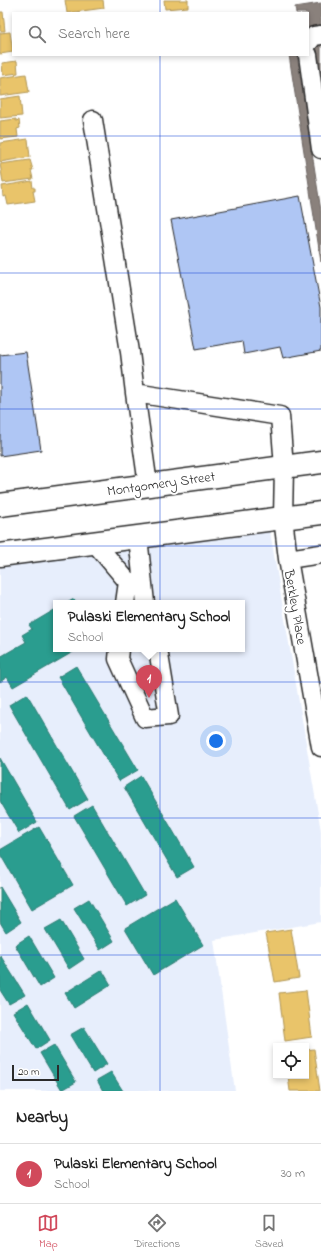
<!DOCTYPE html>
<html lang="en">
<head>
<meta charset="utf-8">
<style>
	:root { --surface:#fff; --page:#f2f2f2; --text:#222; --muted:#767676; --line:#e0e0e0; --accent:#d1495b }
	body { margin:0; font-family:"Indie Flower",sans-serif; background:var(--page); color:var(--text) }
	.controls { position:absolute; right:12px; bottom:12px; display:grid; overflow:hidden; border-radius:0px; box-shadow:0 2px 6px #0003 }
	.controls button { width:36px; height:36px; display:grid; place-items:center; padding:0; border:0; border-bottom:1px solid var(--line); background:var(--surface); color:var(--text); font:20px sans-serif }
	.scale { position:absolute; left:12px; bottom:10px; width:47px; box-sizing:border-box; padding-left:4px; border:2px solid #2b2b2b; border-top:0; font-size:11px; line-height:14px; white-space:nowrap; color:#2b2b2b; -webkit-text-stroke:3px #fff; paint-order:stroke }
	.you { position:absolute; left:216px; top:741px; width:14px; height:14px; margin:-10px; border:3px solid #fff; border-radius:50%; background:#1a73e8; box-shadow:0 0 0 6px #1a73e833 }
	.badge { display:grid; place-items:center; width:26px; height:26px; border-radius:50%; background:var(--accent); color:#fff; font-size:13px; font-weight:700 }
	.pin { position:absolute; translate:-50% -33px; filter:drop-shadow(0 1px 2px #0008) }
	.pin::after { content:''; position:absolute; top:21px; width:14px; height:12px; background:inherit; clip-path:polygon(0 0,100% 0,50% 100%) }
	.popup { position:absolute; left:53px; top:600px; width:192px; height:52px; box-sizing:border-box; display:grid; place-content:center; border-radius:0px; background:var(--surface); filter:drop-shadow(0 1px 3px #0005); font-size:13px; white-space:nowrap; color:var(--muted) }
	.popup b { font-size:15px; color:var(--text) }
	.popup::after { content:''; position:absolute; left:50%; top:100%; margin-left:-8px; border:8px solid transparent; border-top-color:var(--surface) }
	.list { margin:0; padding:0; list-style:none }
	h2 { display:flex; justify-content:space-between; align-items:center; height:52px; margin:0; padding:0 16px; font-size:17px }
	h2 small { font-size:13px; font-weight:400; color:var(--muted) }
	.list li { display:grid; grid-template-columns:26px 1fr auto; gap:12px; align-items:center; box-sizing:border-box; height:60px; padding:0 16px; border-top:1px solid var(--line) }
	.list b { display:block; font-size:15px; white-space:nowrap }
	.list p { margin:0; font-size:13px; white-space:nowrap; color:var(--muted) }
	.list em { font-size:13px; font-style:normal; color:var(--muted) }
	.icon { flex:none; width:22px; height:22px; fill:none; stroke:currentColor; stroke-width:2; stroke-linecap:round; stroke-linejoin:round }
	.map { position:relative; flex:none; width:321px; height:1091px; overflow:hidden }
	.search { position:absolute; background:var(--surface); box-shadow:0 2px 6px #0003; left:12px; right:12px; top:12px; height:44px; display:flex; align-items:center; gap:10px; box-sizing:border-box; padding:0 14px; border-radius:0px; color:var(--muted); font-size:15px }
	.sheet { height:112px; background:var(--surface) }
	nav { display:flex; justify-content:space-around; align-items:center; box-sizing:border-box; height:56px; border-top:1px solid var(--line); background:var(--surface); font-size:11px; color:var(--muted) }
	nav a { display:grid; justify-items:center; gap:2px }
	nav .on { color:var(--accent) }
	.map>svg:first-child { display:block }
	.built { fill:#e7eefc; fill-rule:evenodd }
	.homes { fill:#e9c46a; stroke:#b09657 }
	.schools { fill:#2a9d8f; stroke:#2a7b71 }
	.industry { fill:#8a817c; stroke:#6e6764 }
	.building { fill:#afc6f4; stroke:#2b2b2b }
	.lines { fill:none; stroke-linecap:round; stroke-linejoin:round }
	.minor-casing { stroke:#2b2b2b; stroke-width:21 }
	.major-casing { stroke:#2b2b2b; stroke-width:25 }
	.minor { stroke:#fff; stroke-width:18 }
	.major { stroke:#fff; stroke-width:22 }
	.grid { fill:none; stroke:#1d4ed8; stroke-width:1; stroke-opacity:0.55 }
	.labels { text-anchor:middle; stroke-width:4; stroke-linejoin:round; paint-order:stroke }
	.street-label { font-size:14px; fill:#2b2b2b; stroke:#fff }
</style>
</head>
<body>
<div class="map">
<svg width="321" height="1091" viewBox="0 0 321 1091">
	<rect width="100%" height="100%" fill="#fff"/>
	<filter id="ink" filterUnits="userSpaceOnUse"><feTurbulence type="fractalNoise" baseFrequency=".025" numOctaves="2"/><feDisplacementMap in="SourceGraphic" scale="8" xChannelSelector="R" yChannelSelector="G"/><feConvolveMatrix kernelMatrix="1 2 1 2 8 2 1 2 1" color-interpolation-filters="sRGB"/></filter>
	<g filter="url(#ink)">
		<path class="built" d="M269,526L321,831V922L214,940L235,1091H0V564ZM56,603H242V649H56Z"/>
		<path class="homes" d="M65,0H103L104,8L67,13Z
			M164,0H188V7L165,9Z
			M0,12H3L5,31H0Z
			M10,32L13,52L0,54V33Z
			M17,61L18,73L3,75L2,63Z
			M26,74L29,92L0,96V78Z
			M20,96L22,116L0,118V99Z
			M16,119V121L19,120L20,128L17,129L18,137L0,139V121Z
			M28,139L30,157L0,162V143Z
			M30,160L33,170H31L33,179L3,183L0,164Z
			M32,181L33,188H35V191H33L35,201L8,205L6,196L3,197L2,186Z
			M291,929L299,978L275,982L266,933Z
			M306,990L312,1037L285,1041L279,993Z
			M314,1049L320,1091H290L288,1076H306V1050Z"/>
		<path class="schools" d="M74,599L77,603H67Z
			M56,609V649H78L13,687L7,677L0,682V657L26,642L22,635L32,629L29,625Z
			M76,666L138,770L119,781L58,677Z
			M27,694L88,799L70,810L9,705Z
			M0,758L37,822L19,833L0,801Z
			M141,776L194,867L177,877L124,787Z
			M92,805L145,895L127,906L74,816Z
			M39,827L73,885L32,909L0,854V850Z
			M0,887L21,922L6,932L0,922Z
			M175,898L203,945L153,975L125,928Z
			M89,899L114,941L100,950L74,908Z
			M61,920L84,959L69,969L45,929Z
			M29,936L54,978L40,987L15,945Z
			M0,955L25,995L9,1004L0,990Z
			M102,970L111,985L74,1008L65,993Z
			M28,1003L50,1040L36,1049L13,1012Z
			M84,1027L107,1064L93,1073L70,1035Z
			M54,1045L76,1082L62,1090L40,1053Z
			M111,1072L123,1091H103L97,1080Z"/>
		<path class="industry" d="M321,3V25L308,27V13H296L295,7Z
			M316,44H321V77Z
			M289,55H297L321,211V262Z"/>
		<path class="building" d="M300,196L321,307V351L283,358L280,347L244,354L242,341L196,349L171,220Z
			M26,352L41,450L0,456V355Z"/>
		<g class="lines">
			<g class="minor-casing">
				<path id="minor" d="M308,43L314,36L321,35
					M308,55L321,149
					M93,120L130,352L135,393
					M148,485L135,393L280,416L284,467L283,518L288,559L321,747
					M138,537L145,603
					M95,543L128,582L125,603
					M288,559L321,554
					M119,649L118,659L145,718L169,716L158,649"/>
			</g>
			<g class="major-casing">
				<path id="major" d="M0,505L321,462
					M0,555L321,513"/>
			</g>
			<use href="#minor" class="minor"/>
			<use href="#major" class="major"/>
		</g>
	</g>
	<path class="grid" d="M160,0V13M160,55V1091M0,136H321M0,273H321M0,409H321M0,546H321M0,682H321M0,818H321M0,955H321"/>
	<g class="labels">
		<g class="street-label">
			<text transform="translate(161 483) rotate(-8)" y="5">Montgomery Street</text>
			<text transform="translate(296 607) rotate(80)" y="5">Berkley Place</text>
		</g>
	</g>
</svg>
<div class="controls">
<button><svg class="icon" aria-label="locate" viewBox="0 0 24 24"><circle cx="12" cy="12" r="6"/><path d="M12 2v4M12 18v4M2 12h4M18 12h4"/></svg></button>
</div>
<div class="scale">20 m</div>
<div class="you"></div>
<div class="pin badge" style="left:149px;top:698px">1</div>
<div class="popup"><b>Pulaski Elementary School</b>School</div>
<div class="search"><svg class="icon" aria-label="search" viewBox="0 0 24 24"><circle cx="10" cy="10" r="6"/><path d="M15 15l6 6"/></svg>Search here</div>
</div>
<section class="sheet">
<h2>Nearby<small></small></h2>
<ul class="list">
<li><span class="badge">1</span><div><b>Pulaski Elementary School</b><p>School</p></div><em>30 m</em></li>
</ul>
</section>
<nav>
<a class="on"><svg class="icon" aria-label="map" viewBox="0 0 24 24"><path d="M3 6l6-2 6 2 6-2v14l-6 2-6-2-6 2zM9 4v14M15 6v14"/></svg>Map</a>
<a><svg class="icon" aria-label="directions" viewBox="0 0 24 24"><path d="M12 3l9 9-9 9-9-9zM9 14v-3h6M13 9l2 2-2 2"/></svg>Directions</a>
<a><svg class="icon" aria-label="saved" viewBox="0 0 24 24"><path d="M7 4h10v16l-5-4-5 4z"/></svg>Saved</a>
</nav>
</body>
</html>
